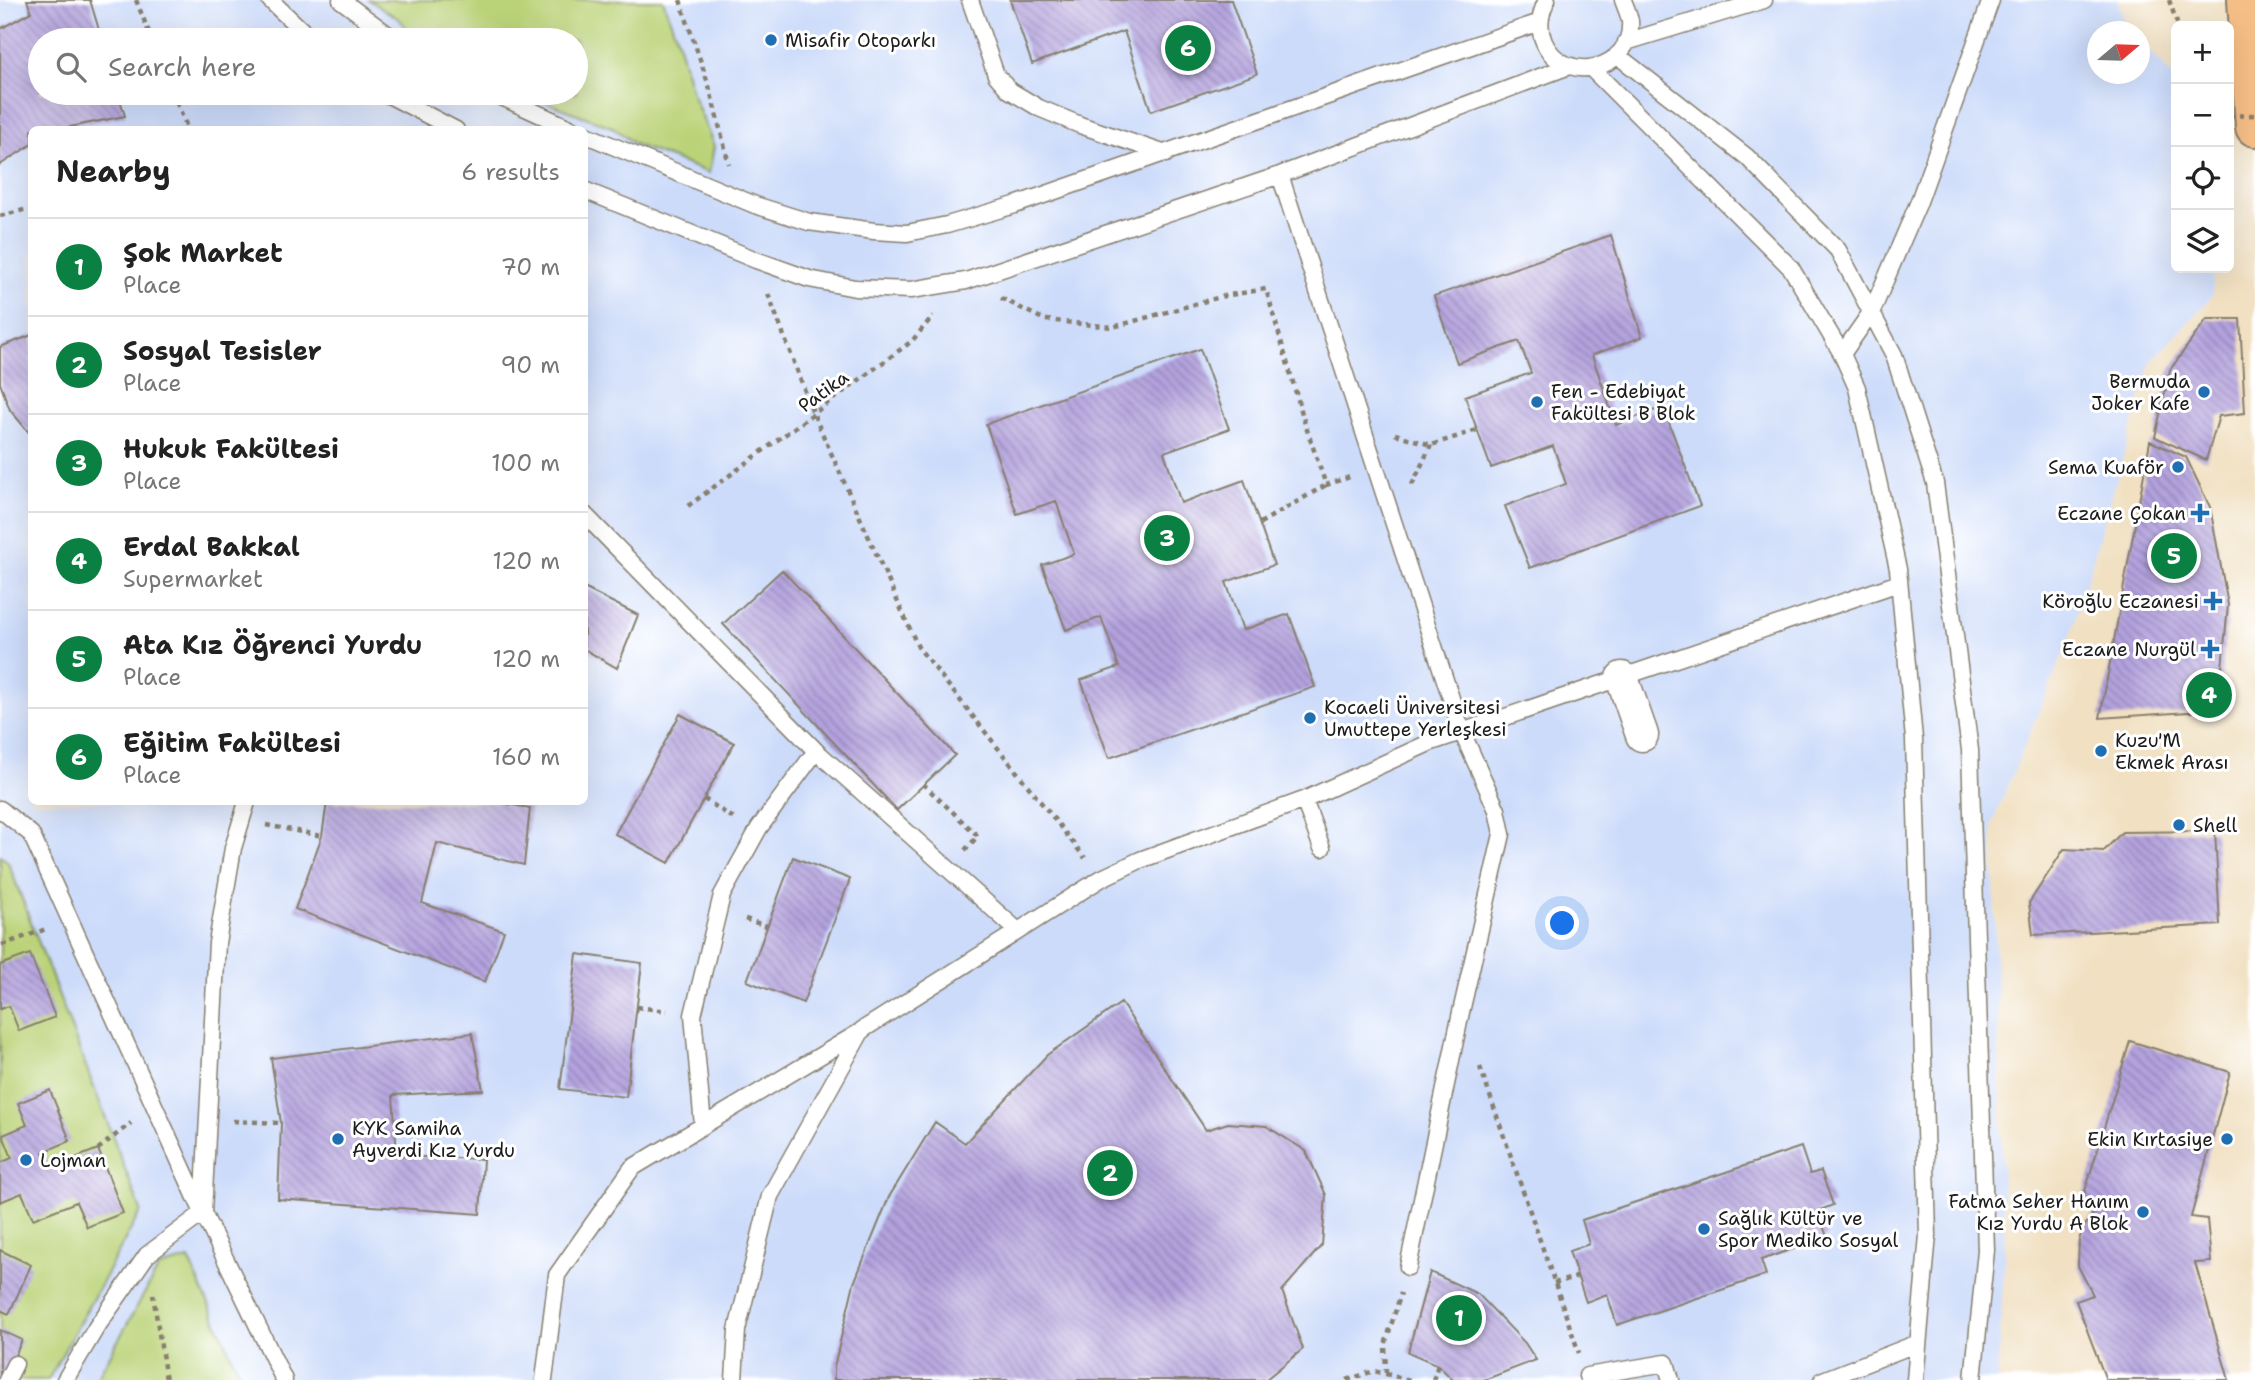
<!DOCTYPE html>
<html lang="en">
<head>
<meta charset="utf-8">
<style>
	:root { --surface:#fff; --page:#f2f2f2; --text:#222; --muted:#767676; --line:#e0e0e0; --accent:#0b8043 }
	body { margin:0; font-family:"Shantell Sans",sans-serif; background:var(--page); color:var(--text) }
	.controls { position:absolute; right:21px; top:21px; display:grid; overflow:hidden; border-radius:10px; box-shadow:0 7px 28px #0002 }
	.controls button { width:63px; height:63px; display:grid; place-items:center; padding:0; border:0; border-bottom:2px solid var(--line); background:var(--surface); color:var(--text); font:35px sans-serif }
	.compass { position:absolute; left:2087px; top:21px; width:63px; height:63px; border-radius:50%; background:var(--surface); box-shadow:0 7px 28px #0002; rotate:71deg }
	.you { position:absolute; left:1563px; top:924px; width:24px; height:24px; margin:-18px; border:5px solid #fff; border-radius:50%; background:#1a73e8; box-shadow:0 0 0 10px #1a73e833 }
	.badge { display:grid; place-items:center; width:46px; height:46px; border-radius:50%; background:var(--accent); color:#fff; font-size:23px; font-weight:700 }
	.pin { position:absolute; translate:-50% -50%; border:4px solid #fff; box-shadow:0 2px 7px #0006 }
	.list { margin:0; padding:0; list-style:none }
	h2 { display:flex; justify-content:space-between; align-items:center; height:91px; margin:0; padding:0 28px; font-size:30px }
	h2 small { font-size:23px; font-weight:400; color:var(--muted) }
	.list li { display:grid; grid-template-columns:46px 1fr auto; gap:21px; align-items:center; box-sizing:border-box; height:98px; padding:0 28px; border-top:2px solid var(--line) }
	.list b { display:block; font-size:26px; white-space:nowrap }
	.list p { margin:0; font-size:23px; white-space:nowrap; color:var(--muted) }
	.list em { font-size:23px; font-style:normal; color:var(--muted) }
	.icon { flex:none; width:38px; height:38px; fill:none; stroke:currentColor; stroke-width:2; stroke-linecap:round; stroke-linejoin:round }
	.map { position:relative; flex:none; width:2255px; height:1380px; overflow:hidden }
	.search { position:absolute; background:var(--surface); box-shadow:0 7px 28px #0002; left:28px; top:28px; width:560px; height:77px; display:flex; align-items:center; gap:18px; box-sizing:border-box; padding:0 24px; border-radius:38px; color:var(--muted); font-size:26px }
	.panel { position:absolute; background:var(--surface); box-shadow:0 7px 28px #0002; left:28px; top:126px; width:560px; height:679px; border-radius:10px }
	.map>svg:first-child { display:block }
	.built { fill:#ccdbfa; fill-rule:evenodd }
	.green { fill:#bbd378; stroke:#6c784a; stroke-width:2 }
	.building { fill:url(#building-back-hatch) }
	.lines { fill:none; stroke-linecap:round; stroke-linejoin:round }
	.lane-casing { stroke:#867e6e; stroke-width:19 }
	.street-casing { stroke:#867e6e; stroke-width:35 }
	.highway-casing { stroke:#867e6e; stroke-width:42 }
	.path { stroke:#867e6e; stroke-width:4.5; stroke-dasharray:5 5; stroke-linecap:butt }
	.lane { stroke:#fff; stroke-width:16 }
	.street { stroke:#fff; stroke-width:32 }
	.highway { stroke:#f6be87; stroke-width:38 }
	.path-bridge { stroke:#867e6e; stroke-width:4.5; stroke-dasharray:5 5; stroke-linecap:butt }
	.poi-dot { fill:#1f6fb2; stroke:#fff; stroke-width:2.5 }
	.labels { text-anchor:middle; stroke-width:6; stroke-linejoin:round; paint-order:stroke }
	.poi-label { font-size:19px; fill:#1c1c1c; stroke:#fff; text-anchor:start }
	.street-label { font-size:19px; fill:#1c1c1c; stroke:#fff }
</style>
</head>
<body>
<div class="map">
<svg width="2255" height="1380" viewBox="0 0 2255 1380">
	<defs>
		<pattern id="building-back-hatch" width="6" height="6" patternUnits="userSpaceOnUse" patternTransform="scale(1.75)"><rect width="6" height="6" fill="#b3a2de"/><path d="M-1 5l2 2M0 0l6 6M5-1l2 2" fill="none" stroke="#9183b3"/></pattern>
	</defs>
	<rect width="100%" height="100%" fill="#fff"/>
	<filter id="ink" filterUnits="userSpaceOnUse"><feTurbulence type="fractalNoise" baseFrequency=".0143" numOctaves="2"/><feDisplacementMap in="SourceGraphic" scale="14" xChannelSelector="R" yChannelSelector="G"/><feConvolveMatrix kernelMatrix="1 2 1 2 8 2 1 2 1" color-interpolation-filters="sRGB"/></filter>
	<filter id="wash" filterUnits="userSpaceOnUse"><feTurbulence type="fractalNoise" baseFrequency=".00686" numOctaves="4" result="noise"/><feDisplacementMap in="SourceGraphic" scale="28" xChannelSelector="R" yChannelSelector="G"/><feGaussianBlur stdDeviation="1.57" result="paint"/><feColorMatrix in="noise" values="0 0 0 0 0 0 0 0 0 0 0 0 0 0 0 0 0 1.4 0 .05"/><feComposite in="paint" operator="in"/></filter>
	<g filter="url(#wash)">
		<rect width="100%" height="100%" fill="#f1e0c1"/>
		<path class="built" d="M0,0H2118L2125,24L2132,31L2098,32V74H2140V40L2176,80V268H2213V295L2151,362L2071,635L1992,824L2005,1256L1997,1380H0ZM40,40H576V93H40ZM32,130H584V802H32Z"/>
		<path class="green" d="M369,0H663L678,41L692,93L714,146L709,173L634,144L614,128L522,93H576V40H418L399,19Z
			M0,855L8,862L141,1211L48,1380H0Z
			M189,1259L242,1380H96L159,1267Z"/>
		<g id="blocks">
			<path class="building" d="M27,0H90L102,40H40V93H118L125,116L55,130H32V144L0,165V29L31,12Z
				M1010,0H1231L1257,74L1151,111L1124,31L1032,64Z
				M1611,235L1642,337L1592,355L1616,425L1663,407L1700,506L1530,568L1505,506L1566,484L1553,446L1491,468L1465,396L1531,373L1519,341L1457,363L1434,296Z
				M2207,319H2240L2245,413L2219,416L2206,460L2155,437L2170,370Z
				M32,335V436L10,410L0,383V347Z
				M1200,349L1229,429L1164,452L1181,503L1244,480L1274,565L1226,582L1243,630L1289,614L1315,687L1109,758L1081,680L1119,667L1101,617L1066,630L1042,565L1074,554L1056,501L1017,514L986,424Z
				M2150,441L2186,457L2210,507L2228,605L2218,710L2100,718Z
				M782,570L955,755L897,810L723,624Z
				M584,588L638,615L617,668L584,649Z
				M680,714L734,743L669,863L615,834Z
				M327,802H495L530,808L524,865L437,843L422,903L504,931L485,982L295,909L322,836Z
				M2215,831L2220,925L2033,935L2029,903L2064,849L2104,851L2122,832Z
				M793,857L850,879L803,1003L747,981Z
				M30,954L55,1017L19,1031L9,1006L0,1009V965Z
				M577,954L642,963L626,1097L560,1089Z
				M1121,1003L1206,1130L1228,1123L1266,1126L1306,1151L1326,1195L1322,1245L1282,1291L1303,1349L1265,1380H834V1367L854,1283L889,1197L935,1122L965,1143L1047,1055Z
				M472,1033L483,1090L393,1095L397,1156L483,1159L480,1214L278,1199L281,1123L271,1058Z
				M2130,1041L2230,1072L2191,1217L2207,1219L2211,1262L2195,1263L2229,1380H2106L2076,1301L2093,1295L2078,1266L2079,1239L2087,1222L2098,1207L2083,1198Z
				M50,1090L70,1141L43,1152L50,1168L98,1149L123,1213L87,1227L76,1202L33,1219L22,1193L0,1202V1163L12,1158L3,1135L27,1125L18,1103Z
				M1801,1147L1810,1174L1821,1171L1833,1205L1818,1211L1827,1237L1761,1260L1766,1275L1617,1325L1607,1294L1586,1302L1569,1251L1589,1244L1582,1220Z
				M0,1250L31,1265L9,1314L0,1310Z
				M1430,1272L1478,1294L1525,1343L1536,1360L1484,1380H1453L1438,1365L1408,1352Z
				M0,1330L22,1340L4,1380H0Z"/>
		</g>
	</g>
	<g filter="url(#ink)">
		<use href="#blocks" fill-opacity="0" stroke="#867e6e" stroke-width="2"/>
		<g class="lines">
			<g class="lane-casing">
				<path id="lane" d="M270,0L312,40
					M341,0L395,40
					M970,0L996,75L1009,90L1039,108L1080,125L1166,154
					M1547,0C1540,13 1538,28 1544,42C1564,87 1634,70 1630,21C1629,14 1625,6 1623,0
					M1626,42L1764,0
					M1617,55L1747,157L1838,250L1894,355L1935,483L1970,750L1986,1250L1973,1380
					M1591,68L1791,268L1842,354L1857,388L1898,569L1914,739L1928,1235L1915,1380
					M385,93L456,130
					M493,93L574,130
					M584,134L755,205L809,222L874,231L907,233L947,225L1015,205L1540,22
					M1280,175L1462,732L1497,810L1502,834L1461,1012L1408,1267
					M584,190L756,260L809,279L855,288L911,290L966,281L1280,175L1569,66
					M1842,354L1872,311L1918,204L1991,0
					M584,514L816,751L1018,931
					M1304,800L1322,848
					M0,809L31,834L203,1213L284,1380
					M703,1126L693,1015L722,895L759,828L816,751
					M1587,1376L1666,1363L1671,1380
					M7,1380L15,1364
					M65,1380L96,1328L147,1255L203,1213L217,943L233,848L247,802
					M544,1380L557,1275L632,1168L860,1032
					M734,1380L737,1330L770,1196L862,1030L1102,878L1140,860L1304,800L1429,743L1899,583
					M1823,1380L1918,1343"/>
			</g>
			<g class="street-casing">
				<path id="street" d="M1622,678L1642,735"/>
			</g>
			<g class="highway-casing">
				<path id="highway" d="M2247,0L2255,127"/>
			</g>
			<path class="path" d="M136,0L152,40
				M680,0L709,86L729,164
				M2169,0L2178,26
				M173,93L188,130
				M0,216L32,208
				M768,294L814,415L918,647L1085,858
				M1001,298L1045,320L1113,327L1224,296L1266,289L1305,424L1326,485L1350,477
				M1395,434L1431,445L1477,430
				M1412,485L1431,445
				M688,506L912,341L933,316
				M1260,523L1326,485
				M923,784L978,836L965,850
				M704,799L735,819
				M266,825L322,836
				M745,919L767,926
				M2,945L46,929
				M637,1007L667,1011
				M1480,1067L1579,1353
				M233,1121L281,1123
				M98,1149L131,1123
				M1554,1283L1577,1277
				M153,1294L166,1380
				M1386,1373L1385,1345L1401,1293
				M1347,1380L1374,1371L1410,1380
				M1433,1380L1438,1365"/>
			<use href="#lane" class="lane"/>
			<use href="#street" class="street"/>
			<use href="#highway" class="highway"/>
			<path class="path-bridge" d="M2229,116L2255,115"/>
		</g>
	</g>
	<g class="poi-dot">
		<circle cx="771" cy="40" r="7"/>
		<circle cx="2204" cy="392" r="7"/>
		<circle cx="1537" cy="402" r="7"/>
		<circle cx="2178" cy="467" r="7"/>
		<path d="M2196.5 502.5h7v7h7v7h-7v7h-7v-7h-7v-7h7z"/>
		<path d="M2209.5 590.5h7v7h7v7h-7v7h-7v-7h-7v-7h7z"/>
		<path d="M2206.5 638.5h7v7h7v7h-7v7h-7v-7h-7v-7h7z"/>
		<circle cx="1310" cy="718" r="7"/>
		<circle cx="2101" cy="751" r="7"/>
		<circle cx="2179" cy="825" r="7"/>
		<circle cx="338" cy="1139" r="7"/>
		<circle cx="2227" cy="1139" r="7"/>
		<circle cx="26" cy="1160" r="7"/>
		<circle cx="2143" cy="1212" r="7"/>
		<circle cx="1704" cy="1229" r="7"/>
	</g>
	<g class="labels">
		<g class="poi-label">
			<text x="785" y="47">Misafir Otoparkı</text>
			<text x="2190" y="388" text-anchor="end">Bermuda<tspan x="2190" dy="22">Joker Kafe</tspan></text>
			<text x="1551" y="398">Fen - Edebiyat<tspan x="1551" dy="22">Fakültesi B Blok</tspan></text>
			<text x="2164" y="474" text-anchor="end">Sema Kuaför</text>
			<text x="2186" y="520" text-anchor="end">Eczane Çokan</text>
			<text x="2199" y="608" text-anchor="end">Köroğlu Eczanesi</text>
			<text x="2196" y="656" text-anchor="end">Eczane Nurgül</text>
			<text x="1324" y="714">Kocaeli Üniversitesi<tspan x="1324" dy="22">Umuttepe Yerleşkesi</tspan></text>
			<text x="2115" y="747">Kuzu'M<tspan x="2115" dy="22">Ekmek Arası</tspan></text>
			<text x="2193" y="832">Shell</text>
			<text x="352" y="1135">KYK Samiha<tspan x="352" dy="22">Ayverdi Kız Yurdu</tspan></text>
			<text x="2213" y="1146" text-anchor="end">Ekin Kırtasiye</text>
			<text x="40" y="1167">Lojman</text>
			<text x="2129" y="1208" text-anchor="end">Fatma Seher Hanım<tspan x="2129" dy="22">Kız Yurdu A Blok</tspan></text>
			<text x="1718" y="1225">Sağlık Kültür ve<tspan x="1718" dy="22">Spor Mediko Sosyal</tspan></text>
		</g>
		<g class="street-label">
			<text transform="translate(823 391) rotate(-36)" y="7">Patika</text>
		</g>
	</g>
</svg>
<div class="controls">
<button>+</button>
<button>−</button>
<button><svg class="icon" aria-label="locate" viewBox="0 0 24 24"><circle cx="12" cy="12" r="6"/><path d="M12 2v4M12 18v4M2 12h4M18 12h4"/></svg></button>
<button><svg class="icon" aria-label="layers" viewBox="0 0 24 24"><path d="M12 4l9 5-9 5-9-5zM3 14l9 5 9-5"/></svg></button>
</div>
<svg class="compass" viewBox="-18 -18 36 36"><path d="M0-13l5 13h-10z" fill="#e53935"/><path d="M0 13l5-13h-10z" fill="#767676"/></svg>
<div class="you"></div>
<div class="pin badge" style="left:1459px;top:1318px">1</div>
<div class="pin badge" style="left:1110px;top:1173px">2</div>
<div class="pin badge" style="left:1167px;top:538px">3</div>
<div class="pin badge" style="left:2209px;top:695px">4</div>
<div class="pin badge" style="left:2174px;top:556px">5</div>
<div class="pin badge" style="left:1188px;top:48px">6</div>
<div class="search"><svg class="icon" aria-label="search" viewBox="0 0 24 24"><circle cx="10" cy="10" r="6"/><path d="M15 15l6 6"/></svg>Search here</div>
<section class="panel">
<h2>Nearby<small>6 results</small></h2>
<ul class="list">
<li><span class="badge">1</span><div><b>Şok Market</b><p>Place</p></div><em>70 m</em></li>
<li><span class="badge">2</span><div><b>Sosyal Tesisler</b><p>Place</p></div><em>90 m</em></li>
<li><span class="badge">3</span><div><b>Hukuk Fakültesi</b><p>Place</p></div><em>100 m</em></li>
<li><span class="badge">4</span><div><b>Erdal Bakkal</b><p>Supermarket</p></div><em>120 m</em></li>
<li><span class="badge">5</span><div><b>Ata Kız Öğrenci Yurdu</b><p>Place</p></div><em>120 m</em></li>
<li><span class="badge">6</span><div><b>Eğitim Fakültesi</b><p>Place</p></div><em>160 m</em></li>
</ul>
</section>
</div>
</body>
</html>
